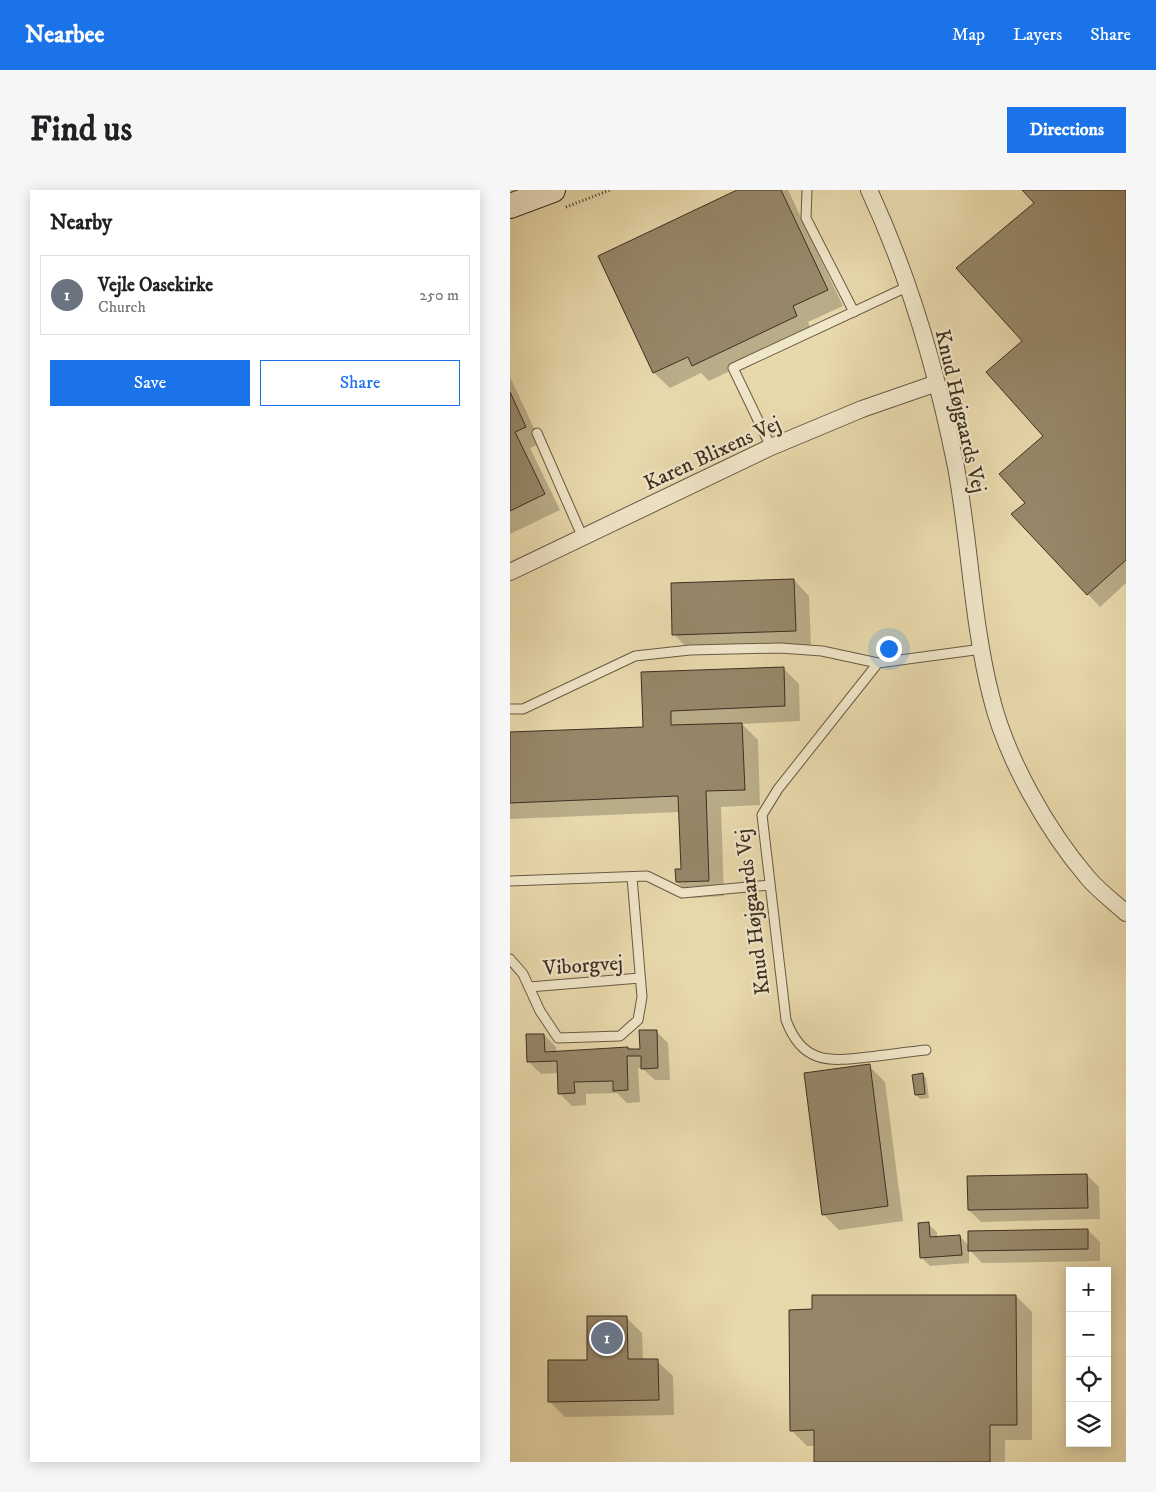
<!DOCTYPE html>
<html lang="en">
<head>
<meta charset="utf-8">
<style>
	:root { --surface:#fff; --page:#f6f6f6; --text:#202124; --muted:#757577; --line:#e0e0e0; --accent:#1a73e8 }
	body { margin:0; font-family:"IM FELL DW Pica",serif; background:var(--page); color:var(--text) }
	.controls { position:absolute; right:15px; bottom:15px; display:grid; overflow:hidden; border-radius:0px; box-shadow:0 2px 12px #0003 }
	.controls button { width:45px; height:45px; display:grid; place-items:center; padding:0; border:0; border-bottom:1px solid var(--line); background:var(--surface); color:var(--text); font:25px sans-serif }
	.you { position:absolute; left:378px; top:458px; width:18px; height:18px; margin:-12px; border:4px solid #fff; border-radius:50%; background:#1a73e8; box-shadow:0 0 0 8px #1a73e833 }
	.badge { display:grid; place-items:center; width:32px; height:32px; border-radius:50%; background:var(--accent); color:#fff; font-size:16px; font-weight:700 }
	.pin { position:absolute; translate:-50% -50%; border:2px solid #fff; box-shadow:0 1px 5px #0006 }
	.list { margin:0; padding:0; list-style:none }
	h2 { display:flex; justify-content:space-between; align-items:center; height:65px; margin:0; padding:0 20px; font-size:21px }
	h2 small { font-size:16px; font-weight:400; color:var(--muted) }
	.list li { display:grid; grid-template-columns:32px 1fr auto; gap:15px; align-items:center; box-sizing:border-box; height:80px; margin:0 10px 10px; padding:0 10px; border:1px solid var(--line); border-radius:0px }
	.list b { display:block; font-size:19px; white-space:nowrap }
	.list p { margin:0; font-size:16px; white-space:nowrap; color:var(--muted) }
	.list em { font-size:16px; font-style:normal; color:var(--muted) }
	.actions { display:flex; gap:10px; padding:15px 20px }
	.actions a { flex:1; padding:11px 0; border:1px solid var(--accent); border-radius:0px; text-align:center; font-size:18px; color:var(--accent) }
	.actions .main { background:var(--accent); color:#fff }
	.icon { flex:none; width:28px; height:28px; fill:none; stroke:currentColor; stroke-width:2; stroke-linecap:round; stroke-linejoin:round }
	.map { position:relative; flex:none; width:616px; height:1272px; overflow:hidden; border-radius:0px }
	header { display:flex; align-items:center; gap:30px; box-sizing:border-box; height:70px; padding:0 25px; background:var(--accent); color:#fff }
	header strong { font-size:24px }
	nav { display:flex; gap:28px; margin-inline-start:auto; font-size:18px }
	.intro { display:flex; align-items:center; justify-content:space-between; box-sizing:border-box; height:120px; padding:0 30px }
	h1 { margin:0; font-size:35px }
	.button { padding:12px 22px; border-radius:0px; background:var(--accent); color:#fff; font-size:18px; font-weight:700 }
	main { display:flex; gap:30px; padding:0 30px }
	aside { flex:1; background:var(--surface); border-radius:0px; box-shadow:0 2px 12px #0003 }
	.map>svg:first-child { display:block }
	.shadow { fill:#0003 }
	.building { fill:#968769; stroke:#3d2f21 }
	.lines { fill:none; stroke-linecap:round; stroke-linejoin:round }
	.lane-casing { stroke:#685a44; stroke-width:11 }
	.street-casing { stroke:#685a44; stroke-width:18 }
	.secondary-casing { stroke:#3d2f21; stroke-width:26 }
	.path { stroke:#3d2f21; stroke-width:3; stroke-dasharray:1 2.5; stroke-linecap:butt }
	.lane { stroke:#f0e6c9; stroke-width:9 }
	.street { stroke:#f0e6c9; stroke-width:16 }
	.secondary { stroke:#f0e6c9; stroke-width:24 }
	.labels { text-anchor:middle; stroke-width:4.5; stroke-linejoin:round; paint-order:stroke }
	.street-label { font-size:21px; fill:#3d2f21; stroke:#f0e6c9 }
</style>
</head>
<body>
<header>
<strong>Nearbee</strong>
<nav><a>Map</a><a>Layers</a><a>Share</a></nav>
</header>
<div class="intro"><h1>Find us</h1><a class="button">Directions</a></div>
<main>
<aside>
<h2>Nearby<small></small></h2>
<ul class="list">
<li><span class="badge" style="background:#6b7280">1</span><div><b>Vejle Oasekirke</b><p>Church</p></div><em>250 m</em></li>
</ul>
<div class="actions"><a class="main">Save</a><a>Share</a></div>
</aside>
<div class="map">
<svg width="616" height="1272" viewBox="0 0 616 1272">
	<rect width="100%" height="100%" fill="#e8d9ac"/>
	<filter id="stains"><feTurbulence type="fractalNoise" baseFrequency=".004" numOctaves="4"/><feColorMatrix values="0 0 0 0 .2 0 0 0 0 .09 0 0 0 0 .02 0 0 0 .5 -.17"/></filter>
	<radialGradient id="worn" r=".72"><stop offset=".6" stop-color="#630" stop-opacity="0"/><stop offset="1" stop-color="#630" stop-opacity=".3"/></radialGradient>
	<path class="shadow" d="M230,0H278L333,116L298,132L302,142L199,191L191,183L160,198L144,183L89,67Z
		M514,0H616V393L590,417L503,324L517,313L534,246L514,151L526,13Z
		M0,187L31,253L20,258L50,320L0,344Z
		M284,390L299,406L301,456L179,460L164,444Z
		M273,478L289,494L290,531L232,534L248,550L250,615L211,617L214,706L183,708L167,692L172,680L170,622L0,629V543L134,538L132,484Z
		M146,841L158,853L160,890H145L132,878H128L130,912L117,913L107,903L76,904V915L62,916L49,903V883L31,884L18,871L34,845L46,857V862L118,858L131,860Z
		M359,876L375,892L393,1031L329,1040L313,1024Z
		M412,884L416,888L419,908L410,909L406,905L404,886Z
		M577,985L589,997L590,1029L471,1032L459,1020Z
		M418,1034L427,1042V1048L450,1046L459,1056L578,1040L590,1052V1071L472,1073L459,1059V1073L420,1076L411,1067Z
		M506,1106L522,1122V1250H495V1272H306V1256H297L281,1240Z
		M117,1128L132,1143L133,1171H147L163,1186L164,1225L55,1227L39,1211Z"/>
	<path class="building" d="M227,0H271L318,100L283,116L287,126L182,176L178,167L143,183L88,66Z
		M512,0H616V370L577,405L501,324L515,313L489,284L533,246L476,182L512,151L446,78L524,13Z
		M0,202L16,237L5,242L35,304L0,321Z
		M284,389L286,441L162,445L161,393Z
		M274,477L275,516L161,521V535L232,533L235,600L196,601L199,691L166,692L165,679H171L168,606L0,613V542L133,537L131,482Z
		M129,840H147L148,878L131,879V866H117L118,900L103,901V891L64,892L65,903L48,904L47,871L17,872L16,844H34L35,862L118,857V859H130Z
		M360,874L378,1016L312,1025L294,883Z
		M413,883L415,904L405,905L402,885Z
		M577,984L578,1018L458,1020L457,986Z
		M419,1032L420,1047L450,1045L452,1065L410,1068L408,1033Z
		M578,1039V1059L458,1061V1041Z
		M302,1105H506L507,1235H480V1272H304V1240L280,1241L279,1120L302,1119Z
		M77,1126H117L118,1169H148L149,1210L38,1212V1170H77Z"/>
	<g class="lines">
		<g class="lane-casing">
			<path id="lane" d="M297,0L296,28L344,122
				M27,243L73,348
				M261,257L223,178L399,96
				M0,519H13L125,466L180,460L270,458L312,461L368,473
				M0,691L137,686L172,703L259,695
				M0,769L13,784L30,821L48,848L110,846L128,830L132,807L122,687
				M19,797L130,788
				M416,860C397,862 377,865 358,867C317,872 292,873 276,830L252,625L268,599L368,473L472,459"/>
		</g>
		<g class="street-casing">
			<path id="street" d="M359,0C400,88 427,182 446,277C460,353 462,431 481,506C496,568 537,640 578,688C589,701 604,712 616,723
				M0,382L261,257L352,219L427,193"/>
		</g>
		<g class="secondary-casing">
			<path id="secondary" d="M0,16L43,0"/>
		</g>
		<path class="path" d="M56,17L100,0"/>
		<use href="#lane" class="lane"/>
		<use href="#street" class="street"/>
		<use href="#secondary" class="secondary"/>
	</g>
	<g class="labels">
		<g class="street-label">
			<text transform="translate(451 221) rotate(77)" y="7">Knud Højgaards Vej</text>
			<text transform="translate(202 263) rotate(-25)" y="7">Karen Blixens Vej</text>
			<text transform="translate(242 722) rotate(-97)" y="7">Knud Højgaards Vej</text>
			<text transform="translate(73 775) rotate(-4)" y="7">Viborgvej</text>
		</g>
	</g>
	<rect width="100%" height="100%" filter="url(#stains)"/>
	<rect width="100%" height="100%" fill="url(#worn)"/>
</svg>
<div class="controls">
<button>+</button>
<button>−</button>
<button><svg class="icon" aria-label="locate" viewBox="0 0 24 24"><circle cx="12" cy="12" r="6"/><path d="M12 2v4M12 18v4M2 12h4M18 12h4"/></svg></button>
<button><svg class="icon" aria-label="layers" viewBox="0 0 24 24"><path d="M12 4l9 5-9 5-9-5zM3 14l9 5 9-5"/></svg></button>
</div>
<div class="you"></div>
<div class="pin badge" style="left:97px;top:1148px;background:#6b7280">1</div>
</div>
</main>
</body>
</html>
